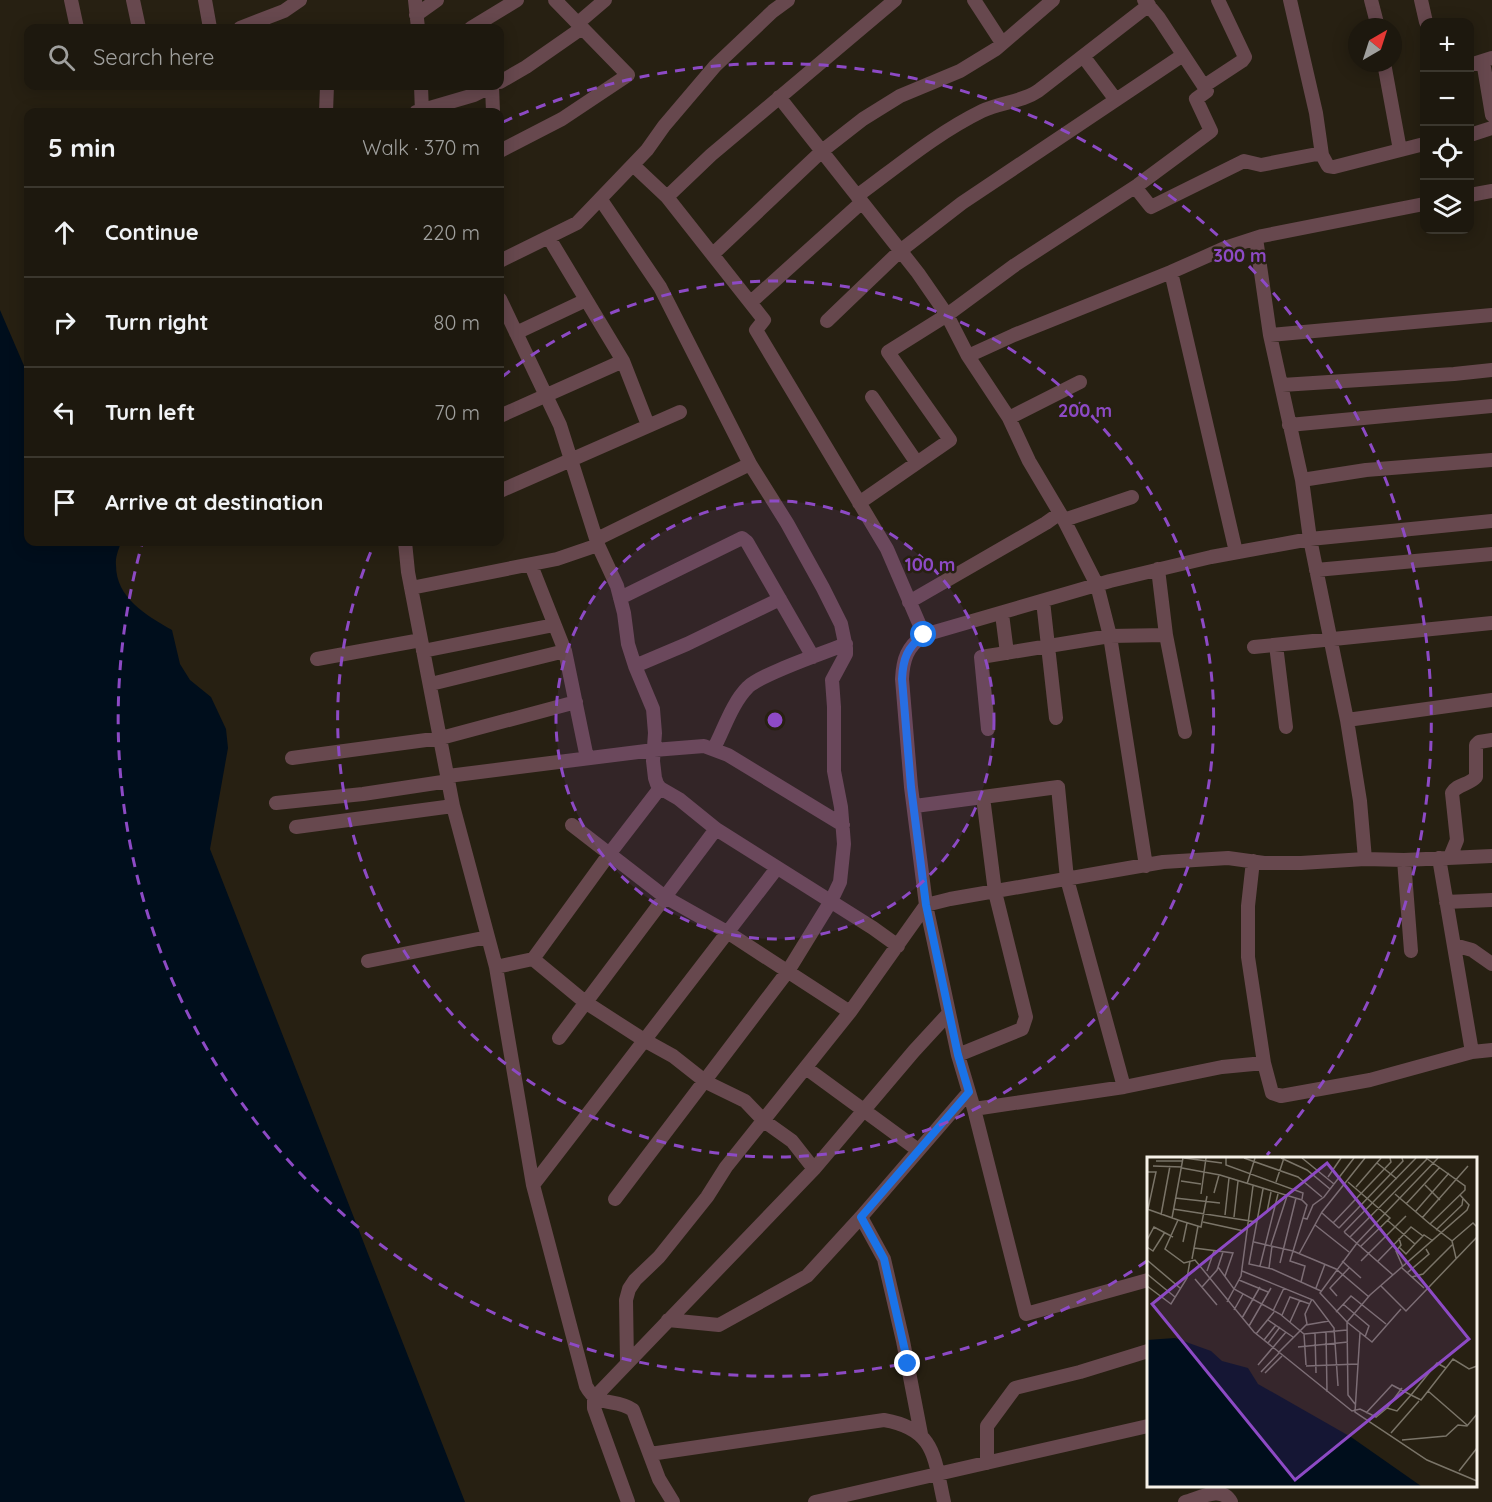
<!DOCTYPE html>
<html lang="en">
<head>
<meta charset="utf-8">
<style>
	:root { --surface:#1d180e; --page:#252117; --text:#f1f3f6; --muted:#a0a09e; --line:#3b372e }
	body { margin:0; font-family:Quicksand,sans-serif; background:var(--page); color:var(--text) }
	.controls { position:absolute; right:18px; top:18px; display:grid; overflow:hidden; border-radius:12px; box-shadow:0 3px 15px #0003 }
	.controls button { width:54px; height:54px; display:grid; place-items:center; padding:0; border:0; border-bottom:2px solid var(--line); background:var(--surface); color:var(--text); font:30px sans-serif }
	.compass { position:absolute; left:1348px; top:18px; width:54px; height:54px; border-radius:50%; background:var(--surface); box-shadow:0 3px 15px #0003; rotate:39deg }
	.stop { position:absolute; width:18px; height:18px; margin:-14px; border:4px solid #1a73e8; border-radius:50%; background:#fff }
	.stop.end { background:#1a73e8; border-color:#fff; box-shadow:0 2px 6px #0008 }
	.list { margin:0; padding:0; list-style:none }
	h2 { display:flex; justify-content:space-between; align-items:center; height:78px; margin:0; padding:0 24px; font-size:26px }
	h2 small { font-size:20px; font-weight:400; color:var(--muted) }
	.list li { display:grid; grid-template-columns:39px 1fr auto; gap:18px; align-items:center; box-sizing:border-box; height:90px; padding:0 24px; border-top:2px solid var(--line) }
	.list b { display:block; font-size:22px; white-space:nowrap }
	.list em { font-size:20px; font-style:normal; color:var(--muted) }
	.icon { flex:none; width:33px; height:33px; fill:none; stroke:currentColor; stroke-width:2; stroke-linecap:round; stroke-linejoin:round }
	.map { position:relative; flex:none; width:1492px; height:1502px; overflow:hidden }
	.search { position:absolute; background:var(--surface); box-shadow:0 3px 15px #0003; left:24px; top:24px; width:480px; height:66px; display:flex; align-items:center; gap:15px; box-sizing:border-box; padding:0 21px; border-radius:12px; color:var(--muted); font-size:22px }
	.panel { position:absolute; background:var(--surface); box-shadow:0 3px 15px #0003; left:24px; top:108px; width:480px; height:438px; border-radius:12px }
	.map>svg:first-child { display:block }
	.water { fill:#000e1c }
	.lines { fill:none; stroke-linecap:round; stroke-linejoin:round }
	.minor { stroke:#67484e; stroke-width:14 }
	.route { stroke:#1a73e8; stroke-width:8 }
	.ring { fill:none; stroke:#8d4ac5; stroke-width:3; stroke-dasharray:10 8 }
	.inset-road { fill:none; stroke:#7a7468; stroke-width:1.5 }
	.view { fill:#8d4ac5; fill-opacity:0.15; stroke:#8d4ac5; stroke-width:3 }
	.inset-edge { fill:none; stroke:#f6f1e8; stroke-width:3 }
	.centre { fill:#8d4ac5; stroke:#272012; stroke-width:3 }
	.ring-label { font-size:18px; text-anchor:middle; font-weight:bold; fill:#8d4ac5; stroke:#272012; stroke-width:5; stroke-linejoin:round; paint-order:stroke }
</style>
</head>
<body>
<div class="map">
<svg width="1492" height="1502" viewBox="0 0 1492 1502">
	<rect width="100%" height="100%" fill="#272012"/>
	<path class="water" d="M0,310L28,375V542H121C119,549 115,557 116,565C116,598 146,615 172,630L180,664L190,680L211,697L226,729L228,748L210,849L465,1502H0Z"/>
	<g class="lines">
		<path class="minor" d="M71,0L77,28
			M133,0L139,28
			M205,0L210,28
			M415,0L418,28
			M895,0L711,155L667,197L764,320L756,330L887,549L924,635
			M974,0L1002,43
			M1290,0L1316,113L1322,155
			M1371,0L1378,27
			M1421,0L1426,22
			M416,15L437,0
			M578,23L605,0
			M240,28L284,11L300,0
			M471,28L517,0
			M1083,56L1116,100
			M1483,61L1492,115
			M1384,63L1400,150
			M1470,65L1492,58
			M500,82L526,67L582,28
			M421,86L422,112
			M1204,86L1242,61L1245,57L1218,0
			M779,97L918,273L947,315L968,356L1009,418L1029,461L1064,520L1097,585L1110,636L1146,866
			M326,112L327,86
			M416,112L474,95L492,86L493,112
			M1470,135L1492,128
			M500,151L562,119L628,75L555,0
			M633,165L667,197
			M1135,187L1151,207L1244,161L1261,165L1317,154L1322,155L1328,166L1334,167L1424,144
			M1470,195L1492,191
			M857,196C898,166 937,133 982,111C1001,102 1022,102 1038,91L1149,5
			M601,200L660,287L750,464L787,523L823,588L841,624L846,648V654L832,680L834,707V771L841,807L844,844L840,882L831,901L788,971L615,1199
			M549,238L623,361L648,425
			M1256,238L1270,335L1302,480L1310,539L1347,720L1360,801L1365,859
			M713,254L822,151L863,119L900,96L960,71L996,49L1053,0
			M500,261L577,223L647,150L664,126L715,66L773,11L788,0
			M1171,272L1236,552
			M500,299L560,425L598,545L617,586L624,613L628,644L635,666L653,709L655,733L653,761L655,778L657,784L660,788L679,799L716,829L873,928L898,946
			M751,302L862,202
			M827,321L900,251L962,203L1183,55
			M516,333L586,300
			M1270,335L1492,315
			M968,356L1014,335L1171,272L1225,248L1262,236L1424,204
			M1282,385L1454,374L1492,370
			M872,397L917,463
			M500,416L623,361
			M1009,418L1080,382
			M1289,425L1492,406
			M1302,480L1366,470L1492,460
			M500,491L680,412
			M859,503L950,440L888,352L947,315L1015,265L1138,185L1211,131L1196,99L1207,91L1159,18L1144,0
			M1064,520L1132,497
			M597,539L750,464
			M405,542L408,572L453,806L496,967L533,1185L586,1386C598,1409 615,1397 633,1410L659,1479L673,1502
			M531,565L565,651L587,758
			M1158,569L1166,635L1185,732
			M1316,570L1492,554
			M411,588L557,559L598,545
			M620,598L742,538L747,542L813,657
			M1043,601L1056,718
			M909,602L1046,523L1060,513
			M1002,614L1007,653
			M1276,645L1286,727
			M1254,647L1492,623
			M423,651L554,625
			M317,659L421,640
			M635,666L687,644L780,599
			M431,684L565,651
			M1347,720L1492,700
			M988,729L981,657L1110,636L1166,635
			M714,748C724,729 732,703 748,687C763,673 824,653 846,644
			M292,758L441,738L576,702
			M448,776L654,750L704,746L728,755L843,825
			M276,803L363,794L449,781
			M915,806L1058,787L1067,879L1124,1087
			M572,825L665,897L727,932L850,1012
			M296,827L453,806
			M1450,857L1457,840L1452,793C1457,784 1469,785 1476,777V745L1479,742L1492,740
			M1439,858L1472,1052
			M1404,860L1411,951
			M1253,861L1248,906V957L1264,1063L1272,1093L1281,1096L1370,1080L1472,1052L1492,1050
			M1446,902L1492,900
			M1454,945L1472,950L1492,964
			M533,959L585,1002L644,1040L673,1056L706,1082L745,1101L764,1121L792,1141L814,1169
			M368,961L488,937
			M496,967L533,959L610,853L660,788
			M559,1038L716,829
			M958,1055L1022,1029L1026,1017L995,892L983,797
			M1264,1063L1222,1067L1124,1087L974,1109L958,1055L926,905L911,787L902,679C903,659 907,647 924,635L1110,581L1211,557L1310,539L1492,521
			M806,1068L918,1150
			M974,1109L1026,1314L1148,1280
			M533,1185L777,868
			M861,1217L884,1259L903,1341L921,1434
			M668,1320L719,1325L807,1276L861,1217L969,1092
			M627,1363L626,1300L629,1289L635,1280L659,1257L707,1197L726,1167L850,1012L926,905L950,899L1163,862L1228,858L1264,863H1301L1365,859L1404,860L1492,856
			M650,1454L884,1420C936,1429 934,1458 944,1502
			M987,1463V1426L1015,1388L1080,1372L1148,1351
			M628,1502L594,1408V1398L814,1169L914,1051L949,1013
			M815,1502L1148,1426
			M1185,1502C1200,1498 1222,1485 1231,1502"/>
	</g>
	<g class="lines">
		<path class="route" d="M908,1364L884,1259L861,1217L969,1092L958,1055L926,905L911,787L902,679C903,659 907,647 924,635"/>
	</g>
	<circle cx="775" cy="720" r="219" fill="#8d4ac5" fill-opacity=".12"/>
	<g class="ring">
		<circle cx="775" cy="720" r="219"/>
		<path d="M502 377A438 438 0 1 1 375 542"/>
		<path d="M1147 1261A657 657 0 0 1 142 544M503 122A657 657 0 0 1 1267 1155"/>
	</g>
	<g transform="translate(1147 1157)">
		<rect width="330" height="330" fill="#272012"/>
		<path d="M28,181L64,194L75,204L101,211L111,227L204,280L274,329H0V183Z" fill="#000e1c"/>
		<path class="inset-road" d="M37,1L75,6M79,1V8L156,36L155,42M97,1L151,20L175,40M134,1L160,13L183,32M155,1L187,27M9,4H36M230,6L250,22M6,9L35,10M35,11L73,18L155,43L160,48L143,104L158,109L154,125M0,15H9L1,52M181,20L194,1M34,24L54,27M129,25L137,1M201,25L243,61L214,89M100,27L108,1M278,28L293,43M209,30L234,1M116,32L102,107L125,112L174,134M67,36L72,18M54,37L59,1M248,37L283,67L318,33V29L279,1M28,41L73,46M259,47L293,10M0,52L31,63L18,92L37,106L48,103L107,175L205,254L213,252L229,260L240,251L250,254L264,238L274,243L306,202L322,212L330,209M26,52L110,65M120,55L124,35M268,55L302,16M175,56L192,71M14,58L23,9M78,58L82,21M87,60L91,24M25,61L36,1M156,61L160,62L166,48L177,40L207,1M275,61L321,9M31,63L54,70L60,39M240,63L268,87L277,78L286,84M56,65L97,74M186,66L244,5L243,1M283,67L305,84L309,101M168,68L202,95M192,71L256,4L255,1M289,73L315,48L316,41M197,75L269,1M197,75L246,118M203,80L280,2M252,81L254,88L249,94L256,110M0,83L7,70L26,80M305,84L326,66L330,70M36,85L40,66M107,85L146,94L189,112L222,140M124,88L140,39M0,90L6,94L18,75M252,90L259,97L268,87M47,91L86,96L78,119M152,97L175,55L218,1M45,102L51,69M0,103L33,131M195,104L214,121M214,104L259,59M231,104L264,70L276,79M133,106L149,41M113,109L131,37M71,110L87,132L133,157L157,177L200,173M122,111L125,89M255,111L277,131M60,114L67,94M95,114L166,143L187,171L191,229M260,116L282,97L279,92M0,117L28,140M265,120L276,117L306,87M48,122L70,148M92,123L121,135M0,129L24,147L40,121L43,104M234,129L259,154L330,80M55,130L70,113L76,95M169,131L178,107M190,139L183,131L202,111M80,145L94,119L106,29M196,147L222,169L218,180M254,152L225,185L200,165L173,136L210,86L291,1M87,153L96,137M126,154L137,131M189,155L204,139L239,167M135,158L143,140L163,147M95,161L113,130M121,163L146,180M143,165L153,143M160,167L158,157L165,142M102,169L124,131M179,175L180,235M168,176L169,216M213,176L208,255L280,303L330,324M109,177L127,155M157,177L159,208M117,183L129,168M121,186L133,170M151,190L201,185M131,196L159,168L182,164M111,208L139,175M159,209L211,207M114,215L132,196M118,216L135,199M281,234L320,268M264,238L290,206L299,211M208,247L201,238L200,165L223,138L320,53L322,48L313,38M240,251L255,231M219,256L245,228L264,238M244,276L272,244M255,283L299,279L311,268L320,269L330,257M312,314L330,291"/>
		<path class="view" d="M180,6L322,182L148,323L5,147Z"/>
		<rect width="330" height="330" class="inset-edge"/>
	</g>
	<circle cx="775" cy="720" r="9" class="centre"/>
	<g class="ring-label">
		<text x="1240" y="262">300 m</text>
		<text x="1085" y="417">200 m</text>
		<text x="930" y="571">100 m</text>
	</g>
</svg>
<div class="controls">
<button>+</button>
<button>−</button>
<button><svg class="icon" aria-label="locate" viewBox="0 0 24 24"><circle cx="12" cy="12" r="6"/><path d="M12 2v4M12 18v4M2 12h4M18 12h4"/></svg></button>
<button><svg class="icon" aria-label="layers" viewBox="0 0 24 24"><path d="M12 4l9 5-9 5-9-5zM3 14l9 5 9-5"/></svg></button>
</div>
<svg class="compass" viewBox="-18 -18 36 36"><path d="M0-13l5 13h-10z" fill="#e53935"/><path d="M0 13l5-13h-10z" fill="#a0a09e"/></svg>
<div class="stop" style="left:924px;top:635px"></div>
<div class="stop end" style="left:908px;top:1364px"></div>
<div class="search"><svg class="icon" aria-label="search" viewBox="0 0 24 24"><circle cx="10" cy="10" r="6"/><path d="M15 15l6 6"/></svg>Search here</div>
<section class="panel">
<h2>5 min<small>Walk · 370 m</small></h2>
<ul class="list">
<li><svg class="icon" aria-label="ahead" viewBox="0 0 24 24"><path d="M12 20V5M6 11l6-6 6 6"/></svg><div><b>Continue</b></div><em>220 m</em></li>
<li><svg class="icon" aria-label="right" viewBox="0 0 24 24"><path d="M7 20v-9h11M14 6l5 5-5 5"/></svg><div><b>Turn right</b></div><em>80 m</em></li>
<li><svg class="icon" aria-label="left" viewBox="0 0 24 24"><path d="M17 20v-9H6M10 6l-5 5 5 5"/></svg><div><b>Turn left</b></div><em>70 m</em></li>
<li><svg class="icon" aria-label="arrive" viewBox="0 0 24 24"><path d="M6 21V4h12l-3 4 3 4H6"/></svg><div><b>Arrive at destination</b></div></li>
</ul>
</section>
</div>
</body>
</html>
